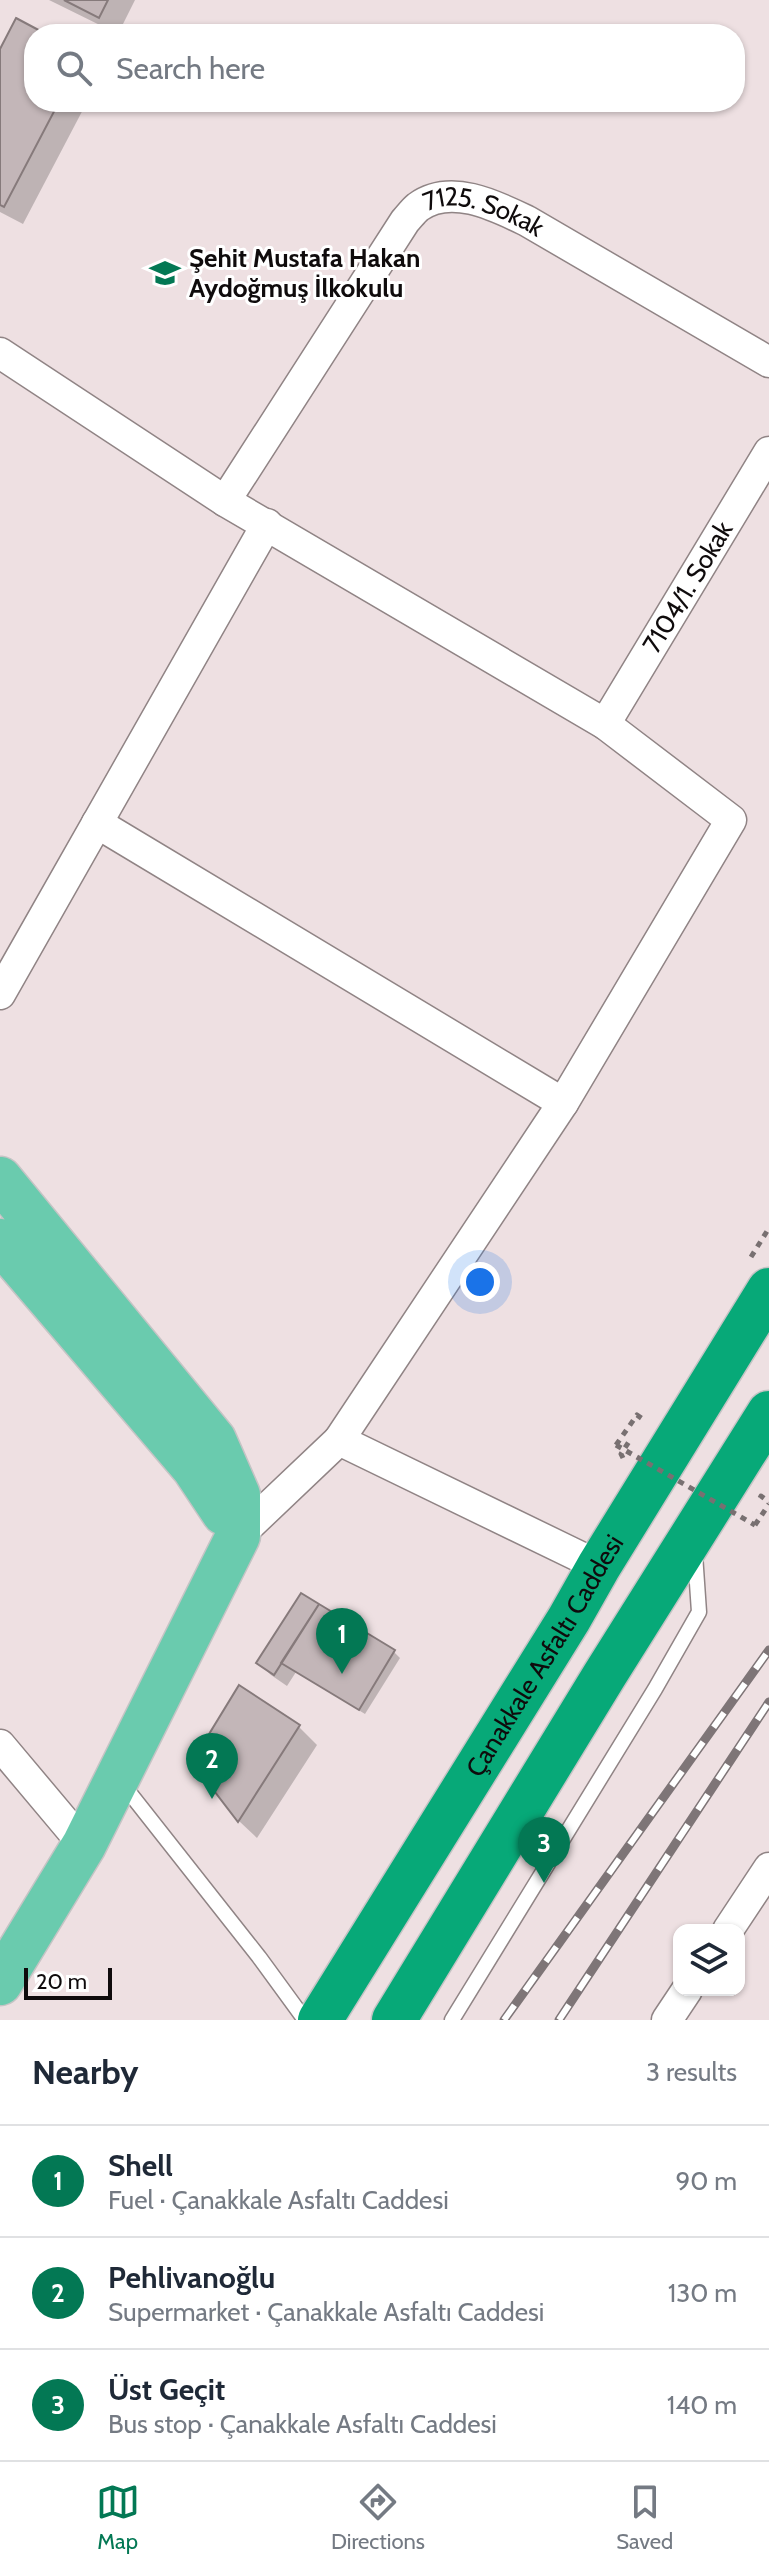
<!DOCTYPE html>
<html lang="en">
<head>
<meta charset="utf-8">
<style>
	:root { --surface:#fff; --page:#f2f2f3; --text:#1f2937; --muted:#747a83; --line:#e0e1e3; --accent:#037854 }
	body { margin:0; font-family:Cabin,sans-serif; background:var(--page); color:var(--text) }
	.controls { position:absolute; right:24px; bottom:24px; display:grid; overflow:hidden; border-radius:16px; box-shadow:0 2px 6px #0004 }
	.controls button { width:72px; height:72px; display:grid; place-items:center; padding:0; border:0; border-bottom:2px solid var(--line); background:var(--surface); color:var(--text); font:40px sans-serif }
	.scale { position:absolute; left:24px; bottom:20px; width:88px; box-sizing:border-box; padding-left:8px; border:4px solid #0f0b0c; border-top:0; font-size:22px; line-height:28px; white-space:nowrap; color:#0f0b0c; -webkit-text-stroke:6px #fff; paint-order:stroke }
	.you { position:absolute; left:480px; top:1282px; width:28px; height:28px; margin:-20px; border:6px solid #fff; border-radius:50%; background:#1a73e8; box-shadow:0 0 0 12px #1a73e833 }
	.badge { display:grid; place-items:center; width:52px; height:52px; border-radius:50%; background:var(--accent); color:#fff; font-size:26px; font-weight:700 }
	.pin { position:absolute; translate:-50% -66px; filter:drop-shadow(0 2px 4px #0008) }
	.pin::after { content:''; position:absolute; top:42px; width:28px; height:24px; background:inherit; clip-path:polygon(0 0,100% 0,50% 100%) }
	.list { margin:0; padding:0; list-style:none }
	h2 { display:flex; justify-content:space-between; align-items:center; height:104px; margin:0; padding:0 32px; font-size:34px }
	h2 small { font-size:26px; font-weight:400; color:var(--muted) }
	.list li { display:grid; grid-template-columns:52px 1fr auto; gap:24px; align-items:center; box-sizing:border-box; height:112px; padding:0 32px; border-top:2px solid var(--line) }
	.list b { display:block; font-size:30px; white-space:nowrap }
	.list p { margin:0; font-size:26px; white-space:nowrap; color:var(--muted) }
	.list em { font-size:26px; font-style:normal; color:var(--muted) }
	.icon { flex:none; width:44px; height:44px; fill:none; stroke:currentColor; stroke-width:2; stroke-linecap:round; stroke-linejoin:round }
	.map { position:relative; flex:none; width:769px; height:2020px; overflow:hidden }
	.search { position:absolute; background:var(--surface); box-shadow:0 2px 6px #0004; left:24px; right:24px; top:24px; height:88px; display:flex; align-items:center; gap:20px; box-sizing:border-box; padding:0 28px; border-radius:32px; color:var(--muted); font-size:30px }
	.sheet { height:440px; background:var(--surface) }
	nav { display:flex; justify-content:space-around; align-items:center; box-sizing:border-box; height:112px; border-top:2px solid var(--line); background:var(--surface); font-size:22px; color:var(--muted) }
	nav a { display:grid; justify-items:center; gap:4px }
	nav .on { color:var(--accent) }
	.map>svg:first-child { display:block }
	.shadow { fill:#0003 }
	.building { fill:#c3b6b8; stroke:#867a7b; stroke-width:2 }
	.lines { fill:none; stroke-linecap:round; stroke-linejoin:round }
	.lane-casing { stroke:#908485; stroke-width:17 }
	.street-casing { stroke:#908485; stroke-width:33 }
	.primary-casing { stroke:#c5c4c5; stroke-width:47 }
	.highway-casing { stroke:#c5c4c5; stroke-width:47 }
	.path { stroke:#787071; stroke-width:5; stroke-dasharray:6 6; stroke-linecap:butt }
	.lane { stroke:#fff; stroke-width:14 }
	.street { stroke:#fff; stroke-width:30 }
	.primary { stroke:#6acbae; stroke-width:44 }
	.highway { stroke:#07a978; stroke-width:44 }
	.rail-casing { stroke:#7e7577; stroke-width:9 }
	.rail { stroke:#fff; stroke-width:6; stroke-dasharray:18; stroke-linecap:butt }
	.path-bridge { stroke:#787071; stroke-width:5; stroke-dasharray:6 6; stroke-linecap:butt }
	.labels { text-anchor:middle; stroke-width:6; stroke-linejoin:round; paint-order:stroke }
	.street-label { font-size:26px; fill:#0f0b0c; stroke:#fff }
	.poi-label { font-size:26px; font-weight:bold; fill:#0f0b0c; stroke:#fff; text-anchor:start }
</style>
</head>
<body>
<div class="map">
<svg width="769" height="2020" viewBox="0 0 769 2020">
	<rect width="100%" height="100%" fill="#eee0e2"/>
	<path class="shadow" d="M49,0H135L118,34Z
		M17,21L42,34H34V102H87L23,224L0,212V53Z
		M394,1652L400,1658L365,1714L296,1672L287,1686L271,1675L259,1663Z
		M298,1726L317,1745L257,1838L239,1821L194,1762Z"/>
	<path class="building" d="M64,0H108L99,18Z
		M16,18L46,34H34V102H59L4,207L0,205V49Z
		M301,1593L319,1604L274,1675L256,1663Z
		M319,1604L395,1650L359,1710L281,1663Z
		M239,1685L300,1725L238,1822L192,1762Z"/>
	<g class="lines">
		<g class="lane-casing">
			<path id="lane" d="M121,1782L259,1957L305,2020
				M452,2020L655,1689L699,1612L695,1554"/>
		</g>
		<g class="street-casing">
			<g id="street">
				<path d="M0,353L225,501L605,724L731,820L563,1103L339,1440"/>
				<path id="s1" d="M225,501L405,221C409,217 413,211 418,207C451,183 496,206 527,221L769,362"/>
				<path id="s2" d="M605,724L769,452"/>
				<path d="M97,823L563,1103"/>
				<path d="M0,994L267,524"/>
				<path d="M238,1536L339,1440L599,1566"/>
				<path d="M0,1745L84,1845"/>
				<path d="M728,1930L769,1868"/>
				<path d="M667,2020L687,1990"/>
			</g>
		</g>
		<g class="primary-casing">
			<path id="primary" d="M0,1179L214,1440L238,1495V1536L84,1845L0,1983
				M0,1241L194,1468L224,1513"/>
		</g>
		<g class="highway-casing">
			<g id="highway">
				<path id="s3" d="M320,2020L569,1619L599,1566L769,1290"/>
				<path d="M394,2020L604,1676L769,1413"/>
			</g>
		</g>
		<path class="path" d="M751,1257L769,1228
			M616,1445L637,1415L644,1420L643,1422
			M623,1458L621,1454L630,1440
			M760,1498L761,1496L769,1502
			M755,1525L769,1504"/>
		<use href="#lane" class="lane"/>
		<use href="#street" class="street"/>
		<use href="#primary" class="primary"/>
		<use href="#highway" class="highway"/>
		<g class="rail-casing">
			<path id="rail" d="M504,2020L769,1650
				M559,2020L769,1702"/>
		</g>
		<use href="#rail" class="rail"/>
		<path class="path-bridge" d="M616,1445L755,1525"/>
	</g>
	<defs>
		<g id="school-bare" transform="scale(2.4)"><path d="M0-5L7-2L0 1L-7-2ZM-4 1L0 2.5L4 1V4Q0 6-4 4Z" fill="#037854" stroke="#fff" stroke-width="2.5" paint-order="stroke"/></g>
	</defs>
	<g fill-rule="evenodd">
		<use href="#school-bare" x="165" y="273"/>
	</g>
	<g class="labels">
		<g class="street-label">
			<text dy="9" stroke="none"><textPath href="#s1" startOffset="422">7125. Sokak</textPath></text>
			<text dy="9" stroke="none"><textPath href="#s2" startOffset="160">7104/1. Sokak</textPath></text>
			<text dy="9" stroke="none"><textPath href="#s3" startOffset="428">Çanakkale Asfaltı Caddesi</textPath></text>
		</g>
		<g class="poi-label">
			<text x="189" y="267">Şehit Mustafa Hakan<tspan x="189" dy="30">Aydoğmuş İlkokulu</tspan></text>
		</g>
	</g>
</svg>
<div class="controls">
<button><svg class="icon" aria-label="layers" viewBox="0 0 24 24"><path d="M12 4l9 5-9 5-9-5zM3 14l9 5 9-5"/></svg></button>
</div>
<div class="scale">20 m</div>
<div class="you"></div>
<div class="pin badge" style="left:342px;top:1674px">1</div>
<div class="pin badge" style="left:212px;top:1799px">2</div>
<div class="pin badge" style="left:544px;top:1883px">3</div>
<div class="search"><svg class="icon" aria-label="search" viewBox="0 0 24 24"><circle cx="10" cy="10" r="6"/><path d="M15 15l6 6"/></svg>Search here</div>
</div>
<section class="sheet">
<h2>Nearby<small>3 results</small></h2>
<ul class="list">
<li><span class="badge">1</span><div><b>Shell</b><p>Fuel · Çanakkale Asfaltı Caddesi</p></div><em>90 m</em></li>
<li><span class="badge">2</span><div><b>Pehlivanoğlu</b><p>Supermarket · Çanakkale Asfaltı Caddesi</p></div><em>130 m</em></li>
<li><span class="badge">3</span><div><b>Üst Geçit</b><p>Bus stop · Çanakkale Asfaltı Caddesi</p></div><em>140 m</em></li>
</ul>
</section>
<nav>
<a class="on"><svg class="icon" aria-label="map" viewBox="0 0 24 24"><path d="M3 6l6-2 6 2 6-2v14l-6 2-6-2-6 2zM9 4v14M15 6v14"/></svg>Map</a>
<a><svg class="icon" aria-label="directions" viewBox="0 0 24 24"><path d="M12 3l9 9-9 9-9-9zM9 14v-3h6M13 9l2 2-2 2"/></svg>Directions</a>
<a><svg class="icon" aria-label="saved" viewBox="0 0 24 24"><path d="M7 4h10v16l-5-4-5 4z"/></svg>Saved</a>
</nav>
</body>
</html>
